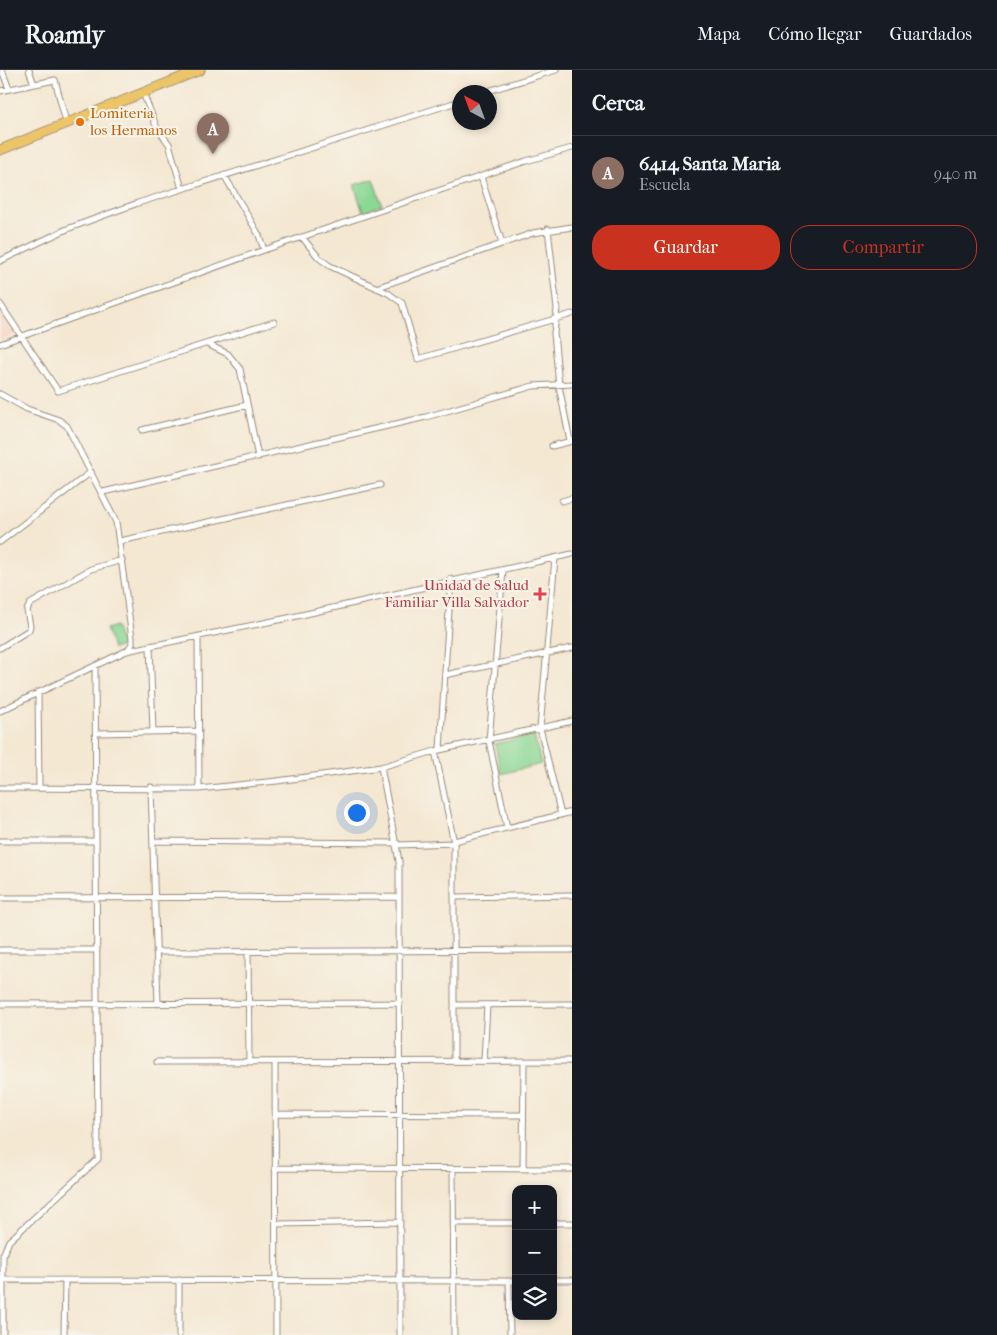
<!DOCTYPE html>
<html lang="es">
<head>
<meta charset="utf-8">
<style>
	:root { --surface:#171b24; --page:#20242c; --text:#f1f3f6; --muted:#9ea1a6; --line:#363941; --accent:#c8321e }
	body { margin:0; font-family:"IM FELL French Canon",serif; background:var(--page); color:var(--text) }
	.controls { position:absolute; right:15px; bottom:15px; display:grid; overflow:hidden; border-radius:10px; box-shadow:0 2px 8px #0003 }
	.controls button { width:45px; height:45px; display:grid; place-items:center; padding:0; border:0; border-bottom:1px solid var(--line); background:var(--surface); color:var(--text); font:25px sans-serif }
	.compass { position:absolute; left:452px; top:15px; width:45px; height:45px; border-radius:50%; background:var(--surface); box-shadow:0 2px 8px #0003; rotate:319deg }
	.you { position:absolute; left:356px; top:742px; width:18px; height:18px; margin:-12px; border:4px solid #fff; border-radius:50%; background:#1a73e8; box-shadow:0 0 0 8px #1a73e833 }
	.badge { display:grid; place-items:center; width:32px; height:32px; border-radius:50%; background:var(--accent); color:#fff; font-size:16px; font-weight:700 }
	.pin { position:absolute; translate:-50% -41px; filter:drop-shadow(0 1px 2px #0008) }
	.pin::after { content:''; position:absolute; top:26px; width:18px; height:15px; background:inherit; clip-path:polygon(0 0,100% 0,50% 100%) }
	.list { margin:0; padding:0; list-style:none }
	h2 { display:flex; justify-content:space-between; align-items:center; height:65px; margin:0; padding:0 20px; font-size:21px }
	h2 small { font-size:16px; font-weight:400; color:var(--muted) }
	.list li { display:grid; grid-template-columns:32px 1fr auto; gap:15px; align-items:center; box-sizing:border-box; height:75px; padding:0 20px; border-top:1px solid var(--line) }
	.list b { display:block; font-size:19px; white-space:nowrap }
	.list p { margin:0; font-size:16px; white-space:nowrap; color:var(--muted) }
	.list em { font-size:16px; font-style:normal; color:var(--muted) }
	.actions { display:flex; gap:10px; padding:15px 20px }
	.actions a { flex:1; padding:11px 0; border:1px solid var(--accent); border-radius:20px; text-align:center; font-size:18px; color:var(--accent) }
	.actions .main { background:var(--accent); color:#fff }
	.icon { flex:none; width:28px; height:28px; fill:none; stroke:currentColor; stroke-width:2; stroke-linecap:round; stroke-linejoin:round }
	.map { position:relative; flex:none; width:572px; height:1265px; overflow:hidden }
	header { display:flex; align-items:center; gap:30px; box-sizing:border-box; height:70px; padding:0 25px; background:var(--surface); border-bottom:1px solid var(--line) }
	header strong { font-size:24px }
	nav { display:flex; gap:28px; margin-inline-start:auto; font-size:18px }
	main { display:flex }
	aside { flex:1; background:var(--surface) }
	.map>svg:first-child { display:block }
	.built { fill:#f5d3c1 }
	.green { fill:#8bd794; stroke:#638059 }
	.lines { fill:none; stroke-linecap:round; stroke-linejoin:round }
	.street-casing { stroke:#988978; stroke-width:7 }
	.primary-casing { stroke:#988978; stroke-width:11 }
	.street { stroke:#fff; stroke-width:5 }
	.primary { stroke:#ecc569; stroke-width:9 }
	.food-dot { fill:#e8710a; stroke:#f7f3e8; stroke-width:2 }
	.health-dot { fill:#e0444e; stroke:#f7f3e8; stroke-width:2 }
	.labels { text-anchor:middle; stroke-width:4.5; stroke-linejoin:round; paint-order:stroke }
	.food-label { font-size:15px; fill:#c56008; stroke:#f7f3e8; text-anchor:start }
	.health-label { font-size:15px; fill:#be3a42; stroke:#f7f3e8; text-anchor:end }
</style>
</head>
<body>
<header>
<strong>Roamly</strong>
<nav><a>Mapa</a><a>Cómo llegar</a><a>Guardados</a></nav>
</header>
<main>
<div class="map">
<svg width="572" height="1265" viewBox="0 0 572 1265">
	<rect width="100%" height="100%" fill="#f7f3e8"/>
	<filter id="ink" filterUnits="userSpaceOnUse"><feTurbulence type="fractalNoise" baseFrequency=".02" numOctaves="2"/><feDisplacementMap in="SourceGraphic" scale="10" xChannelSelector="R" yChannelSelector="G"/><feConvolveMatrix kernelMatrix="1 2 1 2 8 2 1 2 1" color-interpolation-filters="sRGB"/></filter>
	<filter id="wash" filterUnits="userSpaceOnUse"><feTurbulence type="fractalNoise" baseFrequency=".0096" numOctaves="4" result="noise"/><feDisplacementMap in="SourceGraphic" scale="20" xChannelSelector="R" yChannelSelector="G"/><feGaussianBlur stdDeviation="1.12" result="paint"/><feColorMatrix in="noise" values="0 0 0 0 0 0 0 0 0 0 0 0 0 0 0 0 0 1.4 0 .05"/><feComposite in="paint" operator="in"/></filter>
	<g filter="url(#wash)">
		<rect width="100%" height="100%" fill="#f4e8d3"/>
		<path class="built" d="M0,240L17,264L0,270Z"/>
		<path class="green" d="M373,109L382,135L363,142L354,115Z
			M115,556L122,576L113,579L106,559Z
			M534,665L541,694L501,704L495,674Z"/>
	</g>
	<g filter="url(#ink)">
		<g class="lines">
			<g class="street-casing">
				<path id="street" d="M2,0L9,19
					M29,0L34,14
					M0,21L55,10L66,52
					M485,22L556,0
					M143,23L157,58L169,74L182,119
					M224,105L259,165L264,180
					M481,107L502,173
					M548,159L557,239L554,263L559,316L570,371
					M302,167L319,188L330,196L388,223L402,233L418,289L572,244
					M0,191L67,159L138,133L460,31
					M376,218L533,163L572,157
					M0,234L58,321L274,252
					M0,274L264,180L526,91L572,78
					M207,274L228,284L240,299L258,387
					M0,324L27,339L59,350L67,356L116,452L132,568V574L127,581
					M142,360L247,335
					M552,376L572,371
					M103,422L426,347L533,316L572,314
					M562,431L572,428
					M120,471L380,415
					M0,472L91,402
					M555,488L540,658L561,745
					M503,500L489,671L507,758
					M198,566L199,719
					M150,575L153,662
					M0,578L29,560L30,556L27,540L30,534L91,499L122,490
					M445,605L572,578
					M38,622L39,718
					M0,641L126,581L288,548L572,484
					M96,663L199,661
					M440,679L451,509
					M435,681L454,773V991
					M381,697L399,791L400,1265
					M151,717L158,934
					M0,718L199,719L277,711L381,697L435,681L572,651
					M0,771H96
					M153,771L397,773
					M454,771L572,742
					M397,775L454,773
					M456,827L572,825
					M0,828L399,827
					M0,880H97
					M248,881L249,992
					M156,882L572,880
					M0,934L400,933
					M454,935L572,934
					M484,991L487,935
					M157,992L572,991
					M275,992L276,1265
					M275,1044L523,1045
					M275,1098L572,1099
					M453,1099L454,1265
					M523,1099L524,991
					M454,1153H516
					M553,1153H572
					M276,1154L400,1152
					M0,1210L516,1211
					M179,1210V1265
					M553,1210H572
					M509,1211L510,1265
					M3,1265V1185L9,1171L98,1089L95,596
					M64,1265L65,1210"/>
			</g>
			<g class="primary-casing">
				<path id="primary" d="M0,80L200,0"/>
			</g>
			<use href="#street" class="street"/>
			<use href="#primary" class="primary"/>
		</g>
	</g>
	<circle class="food-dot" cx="80" cy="52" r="5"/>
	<path class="health-dot" d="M537.5 516.5h5v5h5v5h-5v5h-5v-5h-5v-5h5z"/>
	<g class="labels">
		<g class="food-label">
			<text x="90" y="48">Lomiteria<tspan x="90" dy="17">los Hermanos</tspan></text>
		</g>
		<g class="health-label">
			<text x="529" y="520">Unidad de Salud<tspan x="529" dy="17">Familiar Villa Salvador</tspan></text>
		</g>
	</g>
</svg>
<div class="controls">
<button>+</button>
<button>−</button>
<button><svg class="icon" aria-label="layers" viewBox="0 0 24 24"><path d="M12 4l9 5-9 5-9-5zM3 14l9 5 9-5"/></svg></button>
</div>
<svg class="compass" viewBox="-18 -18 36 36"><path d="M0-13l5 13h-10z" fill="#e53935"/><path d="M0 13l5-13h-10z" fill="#9ea1a6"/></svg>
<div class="you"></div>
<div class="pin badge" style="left:213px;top:84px;background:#8d6e63">A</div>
</div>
<aside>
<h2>Cerca<small></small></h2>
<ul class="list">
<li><span class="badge" style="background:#8d6e63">A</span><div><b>6414 Santa Maria</b><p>Escuela</p></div><em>940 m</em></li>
</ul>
<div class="actions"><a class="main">Guardar</a><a>Compartir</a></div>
</aside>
</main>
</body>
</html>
